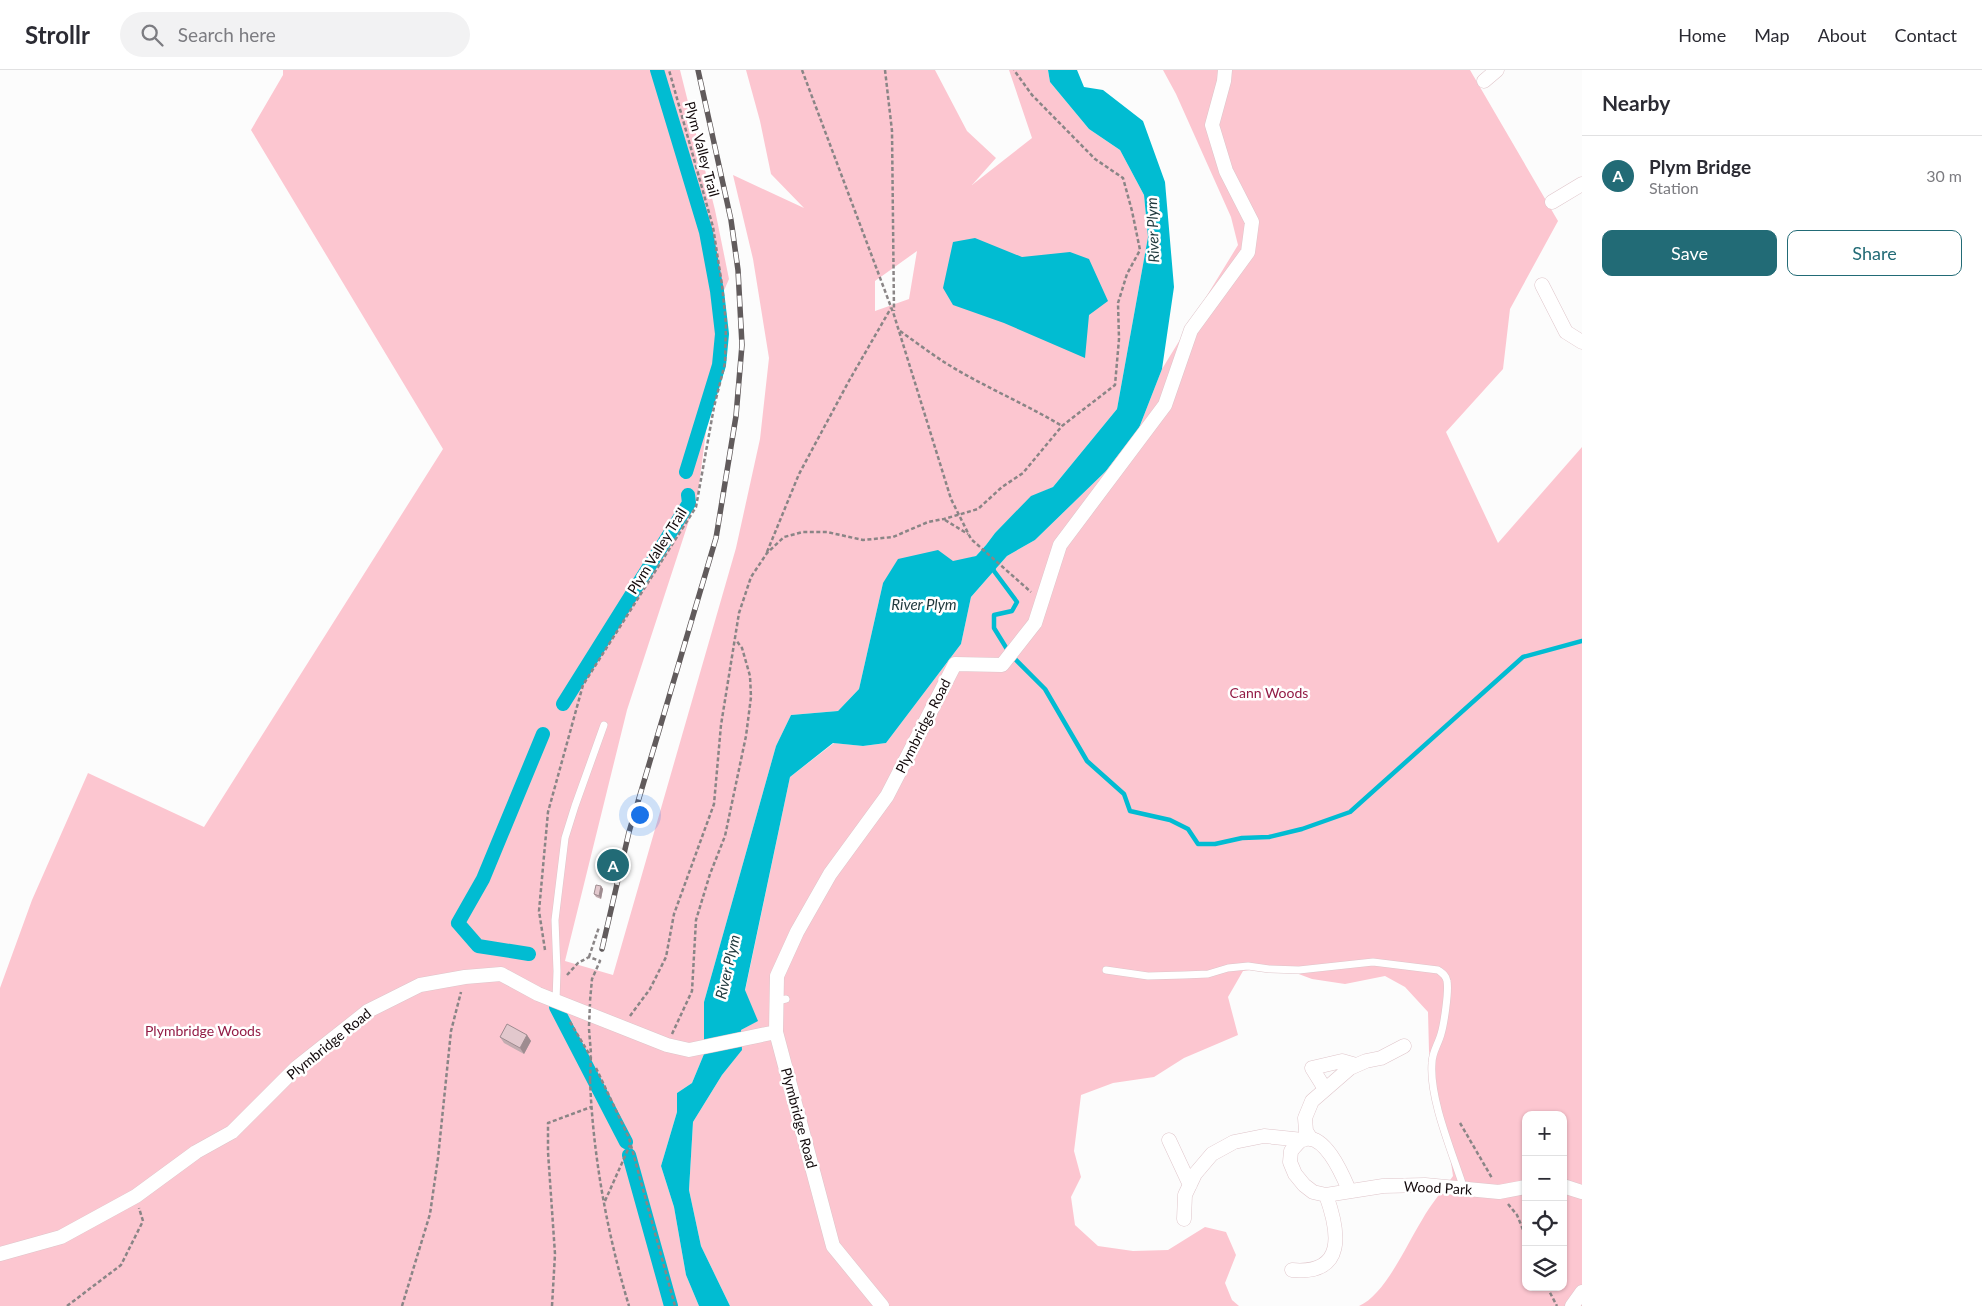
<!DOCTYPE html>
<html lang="en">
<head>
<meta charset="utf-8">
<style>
	:root { --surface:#fff; --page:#f2f2f3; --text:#2b2b33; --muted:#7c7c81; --line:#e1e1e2; --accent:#226b76 }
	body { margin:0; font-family:Lato,sans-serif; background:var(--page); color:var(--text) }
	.controls { position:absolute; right:15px; bottom:15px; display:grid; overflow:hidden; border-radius:10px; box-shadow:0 1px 4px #0004 }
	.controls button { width:45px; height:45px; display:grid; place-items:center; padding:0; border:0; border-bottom:1px solid var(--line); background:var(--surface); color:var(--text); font:25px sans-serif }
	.you { position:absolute; left:639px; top:744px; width:18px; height:18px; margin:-12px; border:4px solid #fff; border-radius:50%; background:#1a73e8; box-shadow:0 0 0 8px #1a73e833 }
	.badge { display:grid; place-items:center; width:32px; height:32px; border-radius:50%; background:var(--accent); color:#fff; font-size:16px; font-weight:700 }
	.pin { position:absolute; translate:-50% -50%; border:2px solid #fff; box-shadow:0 1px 5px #0006 }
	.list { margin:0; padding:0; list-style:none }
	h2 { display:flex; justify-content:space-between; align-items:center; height:65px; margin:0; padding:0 20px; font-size:21px }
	h2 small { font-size:16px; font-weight:400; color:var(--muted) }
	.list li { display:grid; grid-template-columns:32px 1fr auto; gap:15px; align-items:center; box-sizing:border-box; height:80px; padding:0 20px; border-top:1px solid var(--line) }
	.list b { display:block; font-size:19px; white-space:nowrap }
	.list p { margin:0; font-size:16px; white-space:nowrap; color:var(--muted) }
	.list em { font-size:16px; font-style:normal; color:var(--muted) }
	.actions { display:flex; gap:10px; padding:15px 20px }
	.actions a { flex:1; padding:11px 0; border:1px solid var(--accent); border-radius:10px; text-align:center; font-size:18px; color:var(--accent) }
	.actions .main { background:var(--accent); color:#fff }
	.icon { flex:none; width:28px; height:28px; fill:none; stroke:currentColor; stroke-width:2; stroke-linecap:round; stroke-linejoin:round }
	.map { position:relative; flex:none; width:1582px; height:1236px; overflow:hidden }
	header { display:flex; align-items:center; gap:30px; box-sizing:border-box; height:70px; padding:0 25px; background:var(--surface); border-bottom:1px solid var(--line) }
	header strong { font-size:24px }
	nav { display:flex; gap:28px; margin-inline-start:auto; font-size:18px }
	.search { width:350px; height:45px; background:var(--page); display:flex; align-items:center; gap:12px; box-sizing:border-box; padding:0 18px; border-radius:28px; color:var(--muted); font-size:19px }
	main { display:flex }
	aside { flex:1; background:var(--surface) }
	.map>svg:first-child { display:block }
	.green { fill:#fcc6d0; fill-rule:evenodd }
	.water { fill:#01bcd2 }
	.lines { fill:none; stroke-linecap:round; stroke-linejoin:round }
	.stream { stroke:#01bcd2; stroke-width:4.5 }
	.canal { stroke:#01bcd2; stroke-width:14 }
	.lane-casing { stroke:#dfc5ca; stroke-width:8 }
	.street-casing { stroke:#dfc5ca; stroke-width:15 }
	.path { stroke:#8a8586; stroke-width:2.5; stroke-dasharray:4 2.5; stroke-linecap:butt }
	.lane { stroke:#fff; stroke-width:7 }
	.street { stroke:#fff; stroke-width:14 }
	.rail-casing { stroke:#615b5c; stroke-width:5.5 }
	.rail { stroke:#fff; stroke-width:4; stroke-dasharray:11; stroke-linecap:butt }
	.path-bridge { stroke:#8a8586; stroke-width:2.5; stroke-dasharray:4 2.5; stroke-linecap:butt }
	.wall { fill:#c2acb0 }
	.shaded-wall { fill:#9e8c90 }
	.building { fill:#e2c8cd; stroke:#9e8c90 }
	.labels { text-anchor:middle; stroke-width:5; stroke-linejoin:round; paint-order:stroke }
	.street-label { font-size:14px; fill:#12090b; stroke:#fff }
	.park-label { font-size:14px; fill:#931c46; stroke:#fff }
	.water-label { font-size:15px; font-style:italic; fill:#1f383c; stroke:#fff }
</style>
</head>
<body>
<header>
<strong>Strollr</strong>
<div class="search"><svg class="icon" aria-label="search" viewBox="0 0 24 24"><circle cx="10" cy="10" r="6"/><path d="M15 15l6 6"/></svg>Search here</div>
<nav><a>Home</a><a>Map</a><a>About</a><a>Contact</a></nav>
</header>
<main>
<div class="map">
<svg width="1582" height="1236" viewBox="0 0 1582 1236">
	<rect width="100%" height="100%" fill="#fcfcfc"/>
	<path class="green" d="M283,0H680L715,140L729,209L716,239L714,300L698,423L627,640L565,891L613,905L736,478L760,369L769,288L753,189L733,105L804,138L771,104L760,51L746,0H935L967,61L996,88L972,115L1032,68L1009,0H1048L1050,12L1089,59L1120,80L1144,125L1148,167L1117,339L1053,417L1031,427L995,463L986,475L976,486L883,513L859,619L838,641L791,645L776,676L704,932V984L692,1013L677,1023V1042L661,1096L674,1137L686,1205L699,1236H0V918L32,830L88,703L204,757L443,379L251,60L283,5ZM917,181L909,229L875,241V211Z
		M1163,0H1470L1558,151L1510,239L1503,299L1446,362L1498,473L1582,377V1236H1359C1385,1225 1407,1174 1422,1150C1431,1134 1443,1120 1453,1106L1447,1065L1435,1021L1429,981L1428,942L1405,917L1385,906L1345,914L1312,909L1277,896L1243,901L1228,927L1238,965L1184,988L1154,1007L1113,1013L1081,1025L1074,1081L1081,1107L1071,1127L1075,1155L1098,1176L1133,1181L1168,1180L1205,1157L1226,1162L1236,1185L1225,1213L1232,1230L1239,1236H730L701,1176L689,1120L693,1052L722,1005L741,981V960L757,951L745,921L790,707L834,673L863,676L886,673L961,574L971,527L1007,486L1035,470L1106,401L1139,358L1162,299L1238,175L1231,147L1176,24ZM1526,1045H1563V1217H1526Z"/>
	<path class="water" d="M1048,0H1077L1084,17L1103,20L1143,51L1165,112L1174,217L1162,299L1139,358L1106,401L1035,470L1007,486L971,527L961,574L886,673L863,676L833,673L790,707L745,920L758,951L741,960L742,980L722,1005L693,1052L689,1120L701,1176L730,1236H699L686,1205L674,1137L661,1096L677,1042V1023L692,1013L704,984V932L776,676L791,645L838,641L859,619L883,513L898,489L938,480L953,491L976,486L986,475L995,463L1031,426L1053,417L1117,339L1148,167L1144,125L1120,80L1089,59L1050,12Z
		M975,168L1022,187L1070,182L1089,189L1108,231L1089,245L1085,288L1004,253L953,235L943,218L953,172Z"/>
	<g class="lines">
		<path class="stream" d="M992,495L994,501L1017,532L1012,541L994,545V558L1010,584L1045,619L1087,691L1124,724L1130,741L1170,750L1188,759L1198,774H1215L1242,768L1269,767L1302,759L1350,742L1523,587L1582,571"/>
		<path class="canal" d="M657,0L706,162L717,221L722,264L719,295L686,402
			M563,634L689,433L688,425
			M529,884L478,876L458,853L483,809L543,664
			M556,937L626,1072
			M629,1085L671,1236"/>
		<g class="lane-casing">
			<path id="lane" d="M1106,900L1148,906L1184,905L1208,904L1228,898L1248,896L1269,899L1299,900L1373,892L1438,900C1442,903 1446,905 1447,911C1449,921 1444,954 1441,964C1438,975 1432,982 1432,993C1429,1029 1453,1084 1464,1119
				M556,931L557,901L555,850L565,768L575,736L604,655
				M777,931L786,929"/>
		</g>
		<g class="street-casing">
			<path id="street" d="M1484,11L1497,0
				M1552,132L1582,114
				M1542,215L1566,262L1582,272
				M1325,1019L1312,998L1342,991L1356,995
				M1311,1069L1306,1061L1305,1048L1312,1031L1350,998L1366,991L1381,988L1404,976
				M1169,1070L1190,1115
				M1563,1116L1582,1122
				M1349,1120C1343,1106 1324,1060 1302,1070C1298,1072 1294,1078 1291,1081L1290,1092L1295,1104L1304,1115L1313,1122L1326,1125L1383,1116L1425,1115L1499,1122L1526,1117
				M1184,1149L1185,1125L1195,1104L1212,1084L1234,1072L1264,1066L1303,1070
				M0,1184L61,1167L136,1126L196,1082L232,1062L296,998L368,941L420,915L465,907L501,904L538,924L667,975L689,980L776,962
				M1292,1200C1347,1205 1339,1161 1326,1125
				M882,1236L833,1176L776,962L777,906L797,862L830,804L887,726L955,594L1002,595L1035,553L1060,475L1165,335L1191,260L1248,182L1252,152L1226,101L1212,55L1224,11L1225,0
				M1572,1236L1582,1222"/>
		</g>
		<path class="path" d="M802,0L894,245L951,429L971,469L1031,522
			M885,0L892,61L894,241
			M900,261C914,271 929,282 944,292C982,316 1024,333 1062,356
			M945,450L968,464
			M767,482L799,404L850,309L891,238
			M545,880L539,841L548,742L583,615L696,437L714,337L725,293L726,254L722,215L713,157L669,0
			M589,887L599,857
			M567,905L578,893L589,887L600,891L592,909L590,931
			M630,946L650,919L666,887L674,844L714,734L721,655L739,543L751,507L767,483L784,467L803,462H827L863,470L893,467L928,452L944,449L978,439L1002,417L1023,403L1062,356L1115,315L1119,269L1118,233L1127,204L1140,180L1132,141L1123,108L1095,89L1032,25L1014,0
			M570,952L591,987
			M589,959L591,984
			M672,964L692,921L696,850L710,804L725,766L746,666L751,627L750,606L742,578L736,570
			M596,998L629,1068L675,1236
			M590,1010C593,1086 607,1163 629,1236
			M1460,1053L1492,1108
			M605,1131L630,1075
			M1508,1134L1517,1145L1526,1167
			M1547,1217L1557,1236
			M67,1236L121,1195L143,1151L139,1138
			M402,1236L430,1144L438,1088L451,961L461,922
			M552,1236L555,1184L548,1082V1053L591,1037"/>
		<use href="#lane" class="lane"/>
		<use href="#street" class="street"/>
		<g class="rail-casing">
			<path id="rail" d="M602,879L629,762L716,468L736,346L742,275L738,200L731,150L698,0"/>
		</g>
		<use href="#rail" class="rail"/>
		<path class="path-bridge" d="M589,956L590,934
			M590,1010L591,984"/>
	</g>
	<path class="wall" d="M601,816L603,819L601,829L596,827L594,824Z
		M527,965L531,971L524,984L504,973L500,967Z"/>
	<path class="shaded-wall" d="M601,816L603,819L601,829L599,826Z
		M527,965L531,971L524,984L520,978Z"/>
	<path class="building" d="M596,815L601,816L599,826L594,824Z
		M507,954L527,965L520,978L500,967Z"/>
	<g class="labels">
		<g class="street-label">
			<text transform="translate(702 79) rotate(75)" y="5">Plym Valley Trail</text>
			<text transform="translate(657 481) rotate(-58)" y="5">Plym Valley Trail</text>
			<text transform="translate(923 656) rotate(-63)" y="5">Plymbridge Road</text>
			<text transform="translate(329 974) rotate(-39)" y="5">Plymbridge Road</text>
			<text transform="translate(799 1048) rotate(75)" y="5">Plymbridge Road</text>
			<text transform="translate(1438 1118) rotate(3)" y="5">Wood Park</text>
		</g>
		<g class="park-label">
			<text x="1269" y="628">Cann Woods</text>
			<text x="203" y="966">Plymbridge Woods</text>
		</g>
		<g class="water-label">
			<text transform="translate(1153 160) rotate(-92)" y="5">River Plym</text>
			<text x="924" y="540">River Plym</text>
			<text transform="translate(728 897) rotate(-77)" y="5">River Plym</text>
		</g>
	</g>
</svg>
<div class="controls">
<button>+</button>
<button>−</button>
<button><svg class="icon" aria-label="locate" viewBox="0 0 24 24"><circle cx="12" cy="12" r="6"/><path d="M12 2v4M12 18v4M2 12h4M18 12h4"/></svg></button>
<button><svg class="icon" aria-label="layers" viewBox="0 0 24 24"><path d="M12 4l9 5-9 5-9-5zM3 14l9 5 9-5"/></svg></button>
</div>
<div class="you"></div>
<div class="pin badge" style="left:613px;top:795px">A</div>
</div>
<aside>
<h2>Nearby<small></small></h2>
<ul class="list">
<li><span class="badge">A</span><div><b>Plym Bridge</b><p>Station</p></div><em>30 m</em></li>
</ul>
<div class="actions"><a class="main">Save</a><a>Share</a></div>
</aside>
</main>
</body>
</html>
